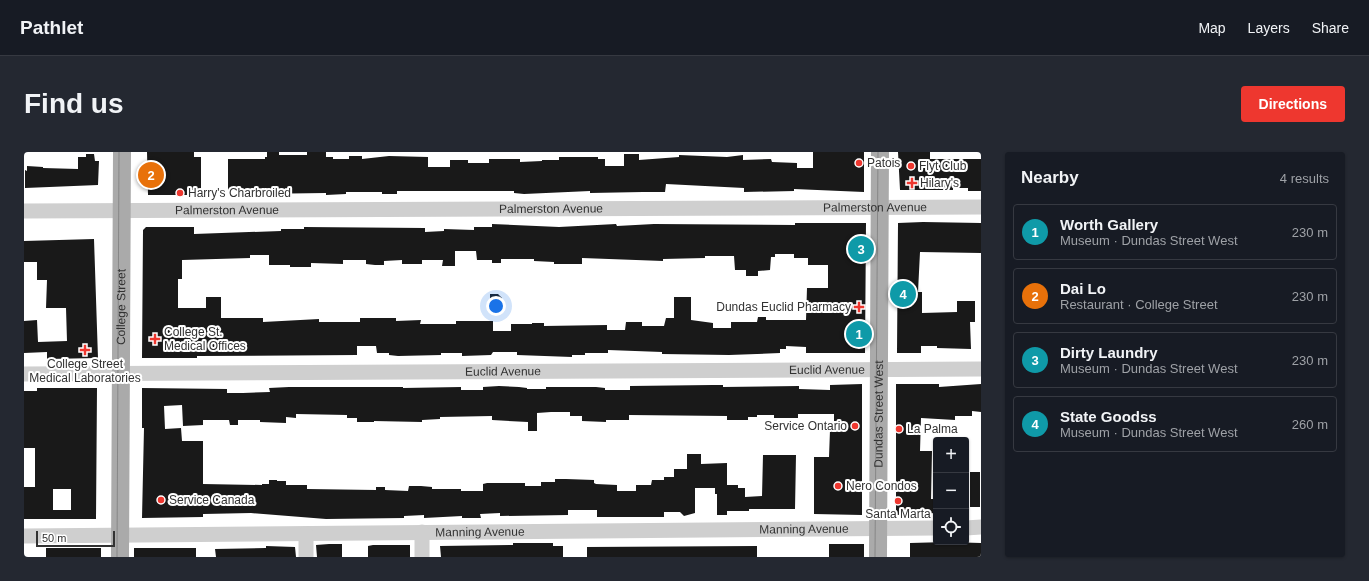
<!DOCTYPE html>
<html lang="en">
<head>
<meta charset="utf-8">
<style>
	:root { --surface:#171b24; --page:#242831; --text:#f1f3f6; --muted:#9ea1a6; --line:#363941; --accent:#ee372f }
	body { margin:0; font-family:Helvetica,sans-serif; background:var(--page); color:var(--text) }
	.controls { position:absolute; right:12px; bottom:12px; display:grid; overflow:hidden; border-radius:4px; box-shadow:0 1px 3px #0004 }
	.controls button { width:36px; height:36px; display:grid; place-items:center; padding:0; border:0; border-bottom:1px solid var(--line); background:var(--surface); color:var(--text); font:20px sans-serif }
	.scale { position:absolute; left:12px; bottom:10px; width:79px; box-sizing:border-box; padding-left:4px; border:2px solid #323232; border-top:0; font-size:11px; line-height:14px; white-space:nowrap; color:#323232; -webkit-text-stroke:3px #fff; paint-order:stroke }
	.you { position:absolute; left:472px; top:154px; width:14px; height:14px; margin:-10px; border:3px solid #fff; border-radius:50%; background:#1a73e8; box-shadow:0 0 0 6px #1a73e833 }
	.badge { display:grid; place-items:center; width:26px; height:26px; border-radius:50%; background:var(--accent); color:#fff; font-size:13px; font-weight:700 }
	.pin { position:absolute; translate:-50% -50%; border:2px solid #fff; box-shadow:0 1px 4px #0006 }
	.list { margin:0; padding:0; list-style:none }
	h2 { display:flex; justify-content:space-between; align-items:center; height:52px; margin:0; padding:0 16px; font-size:17px }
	h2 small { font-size:13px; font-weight:400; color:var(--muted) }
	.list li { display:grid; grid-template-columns:26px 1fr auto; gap:12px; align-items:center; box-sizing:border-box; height:56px; margin:0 8px 8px; padding:0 8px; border:1px solid var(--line); border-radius:4px }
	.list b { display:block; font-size:15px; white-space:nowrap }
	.list p { margin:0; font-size:13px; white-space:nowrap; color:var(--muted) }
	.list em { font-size:13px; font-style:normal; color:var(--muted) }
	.icon { flex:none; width:22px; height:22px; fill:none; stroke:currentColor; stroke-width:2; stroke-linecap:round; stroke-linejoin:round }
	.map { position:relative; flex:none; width:957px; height:405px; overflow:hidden; border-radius:4px }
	header { display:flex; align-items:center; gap:24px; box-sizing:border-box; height:56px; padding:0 20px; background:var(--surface); border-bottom:1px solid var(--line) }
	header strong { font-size:19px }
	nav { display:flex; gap:22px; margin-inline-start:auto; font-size:14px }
	.intro { display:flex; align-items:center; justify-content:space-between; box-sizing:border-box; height:96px; padding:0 24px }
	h1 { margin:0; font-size:28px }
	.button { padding:10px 18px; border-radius:4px; background:var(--accent); color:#fff; font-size:14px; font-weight:700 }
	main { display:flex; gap:24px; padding:0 24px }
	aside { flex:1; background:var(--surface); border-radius:4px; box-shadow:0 1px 3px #0004 }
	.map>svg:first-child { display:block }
	.building { fill:#191919; fill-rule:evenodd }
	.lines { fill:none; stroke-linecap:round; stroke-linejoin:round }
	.minor { stroke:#cfcfcf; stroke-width:15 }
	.major { stroke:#aaa; stroke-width:18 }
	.tram { stroke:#878787; stroke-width:1 }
	.poi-dot { fill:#ee372f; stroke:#fff; stroke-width:1.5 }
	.labels { text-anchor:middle; stroke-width:4; stroke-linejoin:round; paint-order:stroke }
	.poi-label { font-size:12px; fill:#323232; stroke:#fff; text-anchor:start }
	.street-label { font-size:12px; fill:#323232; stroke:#fff }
</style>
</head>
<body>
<header>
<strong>Pathlet</strong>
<nav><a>Map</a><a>Layers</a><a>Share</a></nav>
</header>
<div class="intro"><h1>Find us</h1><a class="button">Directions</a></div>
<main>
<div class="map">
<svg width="957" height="405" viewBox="0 0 957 405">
	<rect width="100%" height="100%" fill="#fff"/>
	<path class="building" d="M123,0H170V5H177V43H124Z
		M243,0H255V3H283V0H302V5H309V7H325V4H338V7L365,4L404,5V15H426V8H444V11H465V7H496V10L518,9V8H535V5H574V7H581V14H600V2H615V8L655,5V3L703,5L719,3V8L747,7L748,10L773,11V16H789V0H840V40L770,37V39L720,40V36L642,32L641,40H619L566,41V39L500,42L490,41V39H373V42H358V40H322V42L302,43V41L226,42V38H204V7H241V5H243Z
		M874,0H906V7H957V39H944V36H929V38H876Z
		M62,2H70L71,9H75L74,33L1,36V18L3,19V14L19,15V16L54,17V5H62Z
		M899,70L957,71V101L896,100L894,140H898V161L933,160V149H951V170H946L947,197L913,196V194H897V201H873L874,71Z
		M771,71H842L841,201H782V195L762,194V197H756V201L705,203L638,202V200L584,198V201H561V203H548V205L493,203V200H469L467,203L438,204V201H417V203L374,204L365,203V201H353L352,194H333V203L173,204V206H118L119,78L122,75H170V82L257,79V77H280V75L401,76V80L420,79V77L450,78V75H468V72L535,75L592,72L593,74L630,72L771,73ZM431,99H452L453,108H468V111H477V107H510V109L530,110V112H558V106L639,109V107L681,106V104H710L711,118H722V124H734V119L746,118L747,105H751V102H770V106H784V113H804V136H783L782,168H742V165H734L733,170H707V176H689V171L667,168V145H650V166H642L640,174H618V170H602L601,178H583V173L520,174V171H508V172H487V179H469V169H432V172H396L397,168L372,169V166H336V170H295V167L239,170V166H197V145H182V156H154V127H158V108L226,106V103H245V113H266V115H287V111L319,112V108H342V112L351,113H360V109L378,108V112H398V108H419L418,114H431Z
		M70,87L74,206L23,207V200L0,201V169L13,168L14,190L43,189L42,156H22L23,128H13V110H0V89Z
		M466,142H474L478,146V160H466Z
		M838,232V363L790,362V305H805L806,278H810V262H774V266H750V263H733V265H724V268H703V264L605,263V268H582V270L558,269V264H546V260H527L513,261V279H504V270L468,268V264L416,265V267L398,268V270L350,269V270H333V266H323V263L272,262V266L262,265V271L236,270V268H214V273H206L205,268H179V273L159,274L158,253L140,254L141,277L157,276L158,289H179V332L238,333V332H245V328H253V329H262V333H283V337L352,338V335H361V338L384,339L385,334H397L408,335V337H437V339H459V332L463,331H501V334H517V330H531V327H542L570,328V331L572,332L593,333V339H612V333H627L628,328H640V325H650V317H663V302H677V312L703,311V333H714V336H721V345L738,344L739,303H772L771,357H725V359H703V363H693V342H691V336H671V361L660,364L656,360H640V365H573V358H544V363L476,364V361L456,362L457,366H438V364L400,366V363L380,364V366L302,367L227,361L179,362V365L118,366L120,276H118V236L203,237V241H219L246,240L245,236L265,235H379V236L437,235V238H459V235L475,234L495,235L503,236V237H522V235H572L581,236V238H606V234L688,233H699V235L775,234V237L806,238V233Z
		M872,232H915V235L957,232V260L948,259V264H931V268L897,266L896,299H908L907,347H912V361L872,363Z
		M13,236H73L72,367H0V335H11V296H0V239H13ZM29,337H47V358H29Z
		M946,320H956V355H946Z
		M923,390L957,391V405H886V391Z
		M489,391H529V394H539V405H417L416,394L489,393Z
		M305,392H318V405H293L292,393Z
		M805,392H840V405H805Z
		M349,393H386V405H344V394Z
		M242,394L271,395L272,405H192L191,397L242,396Z
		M733,394V405H563V395Z
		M22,396H77V405H22Z
		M110,396H172V405H110Z"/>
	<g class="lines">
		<g class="minor">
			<path id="s1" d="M0,59L957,55"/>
			<path id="s2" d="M0,222L957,217"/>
			<path d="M942,376L957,375"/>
			<path id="s3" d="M0,384L912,376"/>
			<path d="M282,405V382"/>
			<path d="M398,405V380"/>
		</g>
		<g class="major">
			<path id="s4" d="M96,405L98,0"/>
			<path id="s5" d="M854,405L856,0"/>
		</g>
		<path class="tram" d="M93,405L95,0
			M851,405L854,0"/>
	</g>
	<g class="poi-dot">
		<circle cx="835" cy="11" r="4"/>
		<circle cx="887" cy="14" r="4"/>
		<path d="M886 25h4v4h4v4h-4v4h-4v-4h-4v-4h4z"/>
		<circle cx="156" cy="41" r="4"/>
		<path d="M833 149h4v4h4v4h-4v4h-4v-4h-4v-4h4z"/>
		<path d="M129 181h4v4h4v4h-4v4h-4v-4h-4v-4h4z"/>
		<path d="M59 192h4v4h4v4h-4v4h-4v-4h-4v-4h4z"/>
		<circle cx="831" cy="274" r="4"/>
		<circle cx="875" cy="277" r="4"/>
		<circle cx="814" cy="334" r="4"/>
		<circle cx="137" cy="348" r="4"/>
		<circle cx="874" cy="349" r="4"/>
	</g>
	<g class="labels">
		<g class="poi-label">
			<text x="843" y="15">Patois</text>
			<text x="895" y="18">Flyt Club</text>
			<text x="896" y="35">Hilary's</text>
			<text x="164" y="45">Harry's Charbroiled</text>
			<text x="827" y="159" text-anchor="end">Dundas Euclid Pharmacy</text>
			<text x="140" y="184">College St.<tspan x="140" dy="14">Medical Offices</tspan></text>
			<text x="61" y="216" text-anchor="middle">College Street<tspan x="61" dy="14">Medical Laboratories</tspan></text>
			<text x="823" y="278" text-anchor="end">Service Ontario</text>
			<text x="883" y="281">La Palma</text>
			<text x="822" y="338">Nero Condos</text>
			<text x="145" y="352">Service Canada</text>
			<text x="874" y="366" text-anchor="middle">Santa Marta</text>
		</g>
		<g class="street-label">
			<text dy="4" stroke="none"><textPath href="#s1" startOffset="851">Palmerston Avenue</textPath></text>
			<text dy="4" stroke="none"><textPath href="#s1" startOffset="527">Palmerston Avenue</textPath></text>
			<text dy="4" stroke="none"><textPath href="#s1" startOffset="203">Palmerston Avenue</textPath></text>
			<text dy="4" stroke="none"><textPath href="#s4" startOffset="250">College Street</textPath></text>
			<text dy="4" stroke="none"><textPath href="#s2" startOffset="803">Euclid Avenue</textPath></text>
			<text dy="4" stroke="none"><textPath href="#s2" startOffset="479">Euclid Avenue</textPath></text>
			<text dy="4" stroke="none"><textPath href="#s5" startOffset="143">Dundas Street West</textPath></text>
			<text dy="4" stroke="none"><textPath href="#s3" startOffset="780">Manning Avenue</textPath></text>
			<text dy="4" stroke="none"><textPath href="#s3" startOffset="456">Manning Avenue</textPath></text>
		</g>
	</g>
</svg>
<div class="controls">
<button>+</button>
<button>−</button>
<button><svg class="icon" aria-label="locate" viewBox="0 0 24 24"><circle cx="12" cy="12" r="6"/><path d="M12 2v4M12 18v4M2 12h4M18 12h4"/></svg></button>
</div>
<div class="scale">50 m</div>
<div class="you"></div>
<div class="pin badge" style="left:835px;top:182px;background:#0f9aa8">1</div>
<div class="pin badge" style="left:127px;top:23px;background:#e8710a">2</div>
<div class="pin badge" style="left:837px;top:97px;background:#0f9aa8">3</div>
<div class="pin badge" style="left:879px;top:142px;background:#0f9aa8">4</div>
</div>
<aside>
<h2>Nearby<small>4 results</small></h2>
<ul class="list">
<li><span class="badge" style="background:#0f9aa8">1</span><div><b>Worth Gallery</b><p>Museum · Dundas Street West</p></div><em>230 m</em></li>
<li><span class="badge" style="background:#e8710a">2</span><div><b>Dai Lo</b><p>Restaurant · College Street</p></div><em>230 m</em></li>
<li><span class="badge" style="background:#0f9aa8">3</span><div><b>Dirty Laundry</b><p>Museum · Dundas Street West</p></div><em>230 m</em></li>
<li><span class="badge" style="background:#0f9aa8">4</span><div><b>State Goodss</b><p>Museum · Dundas Street West</p></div><em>260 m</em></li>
</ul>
</aside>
</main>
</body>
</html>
